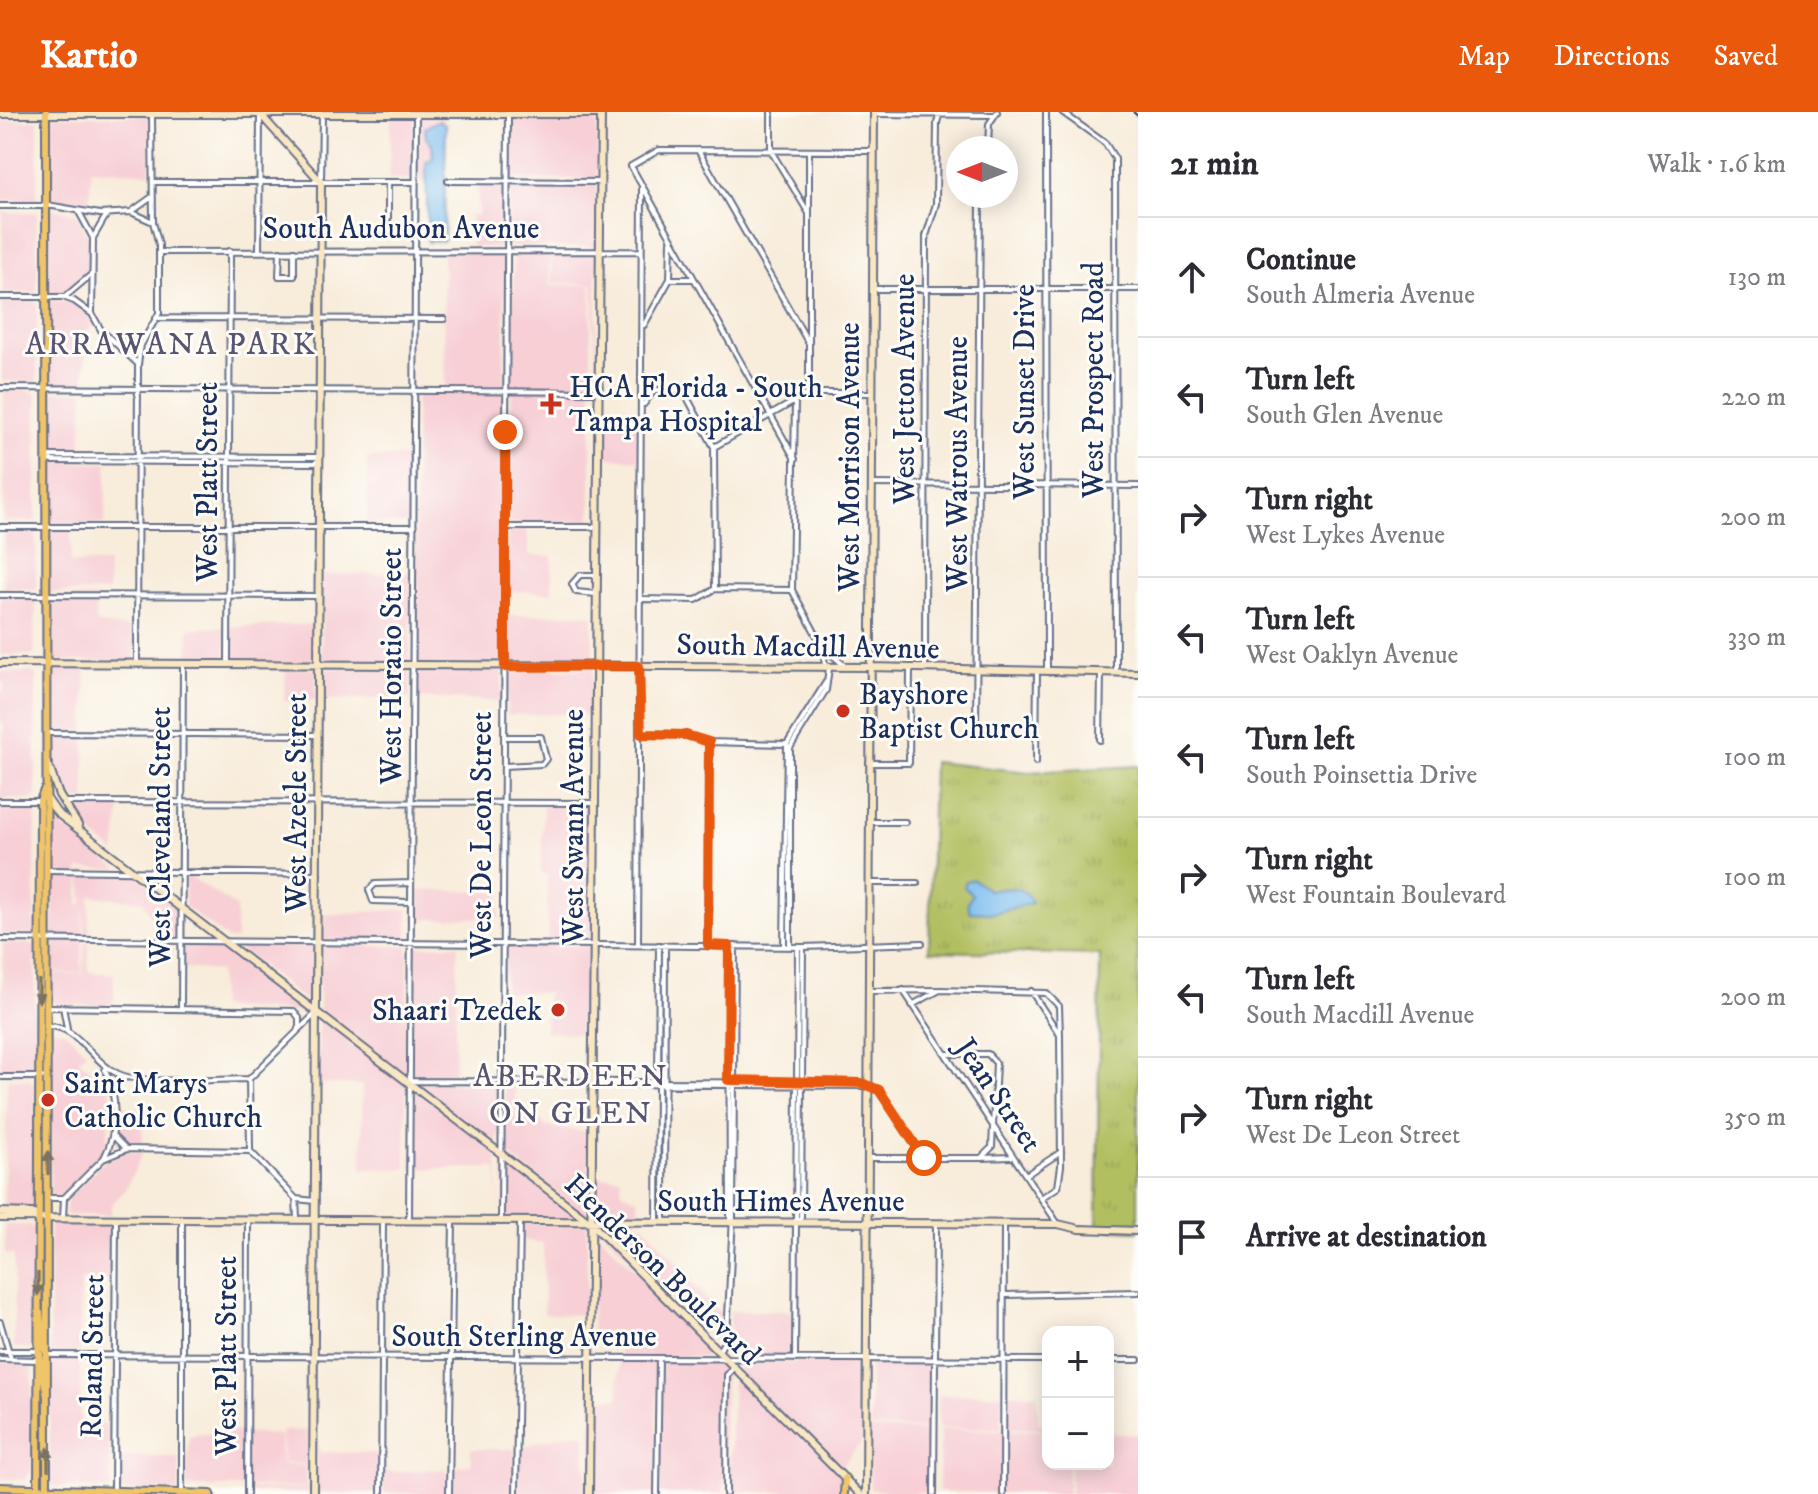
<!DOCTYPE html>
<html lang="en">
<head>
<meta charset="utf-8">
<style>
	:root { --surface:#fff; --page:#f7f7f7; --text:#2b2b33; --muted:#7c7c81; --line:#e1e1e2; --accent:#ea580c }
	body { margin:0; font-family:"IM FELL DW Pica",serif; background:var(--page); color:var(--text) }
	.controls { position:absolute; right:24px; bottom:24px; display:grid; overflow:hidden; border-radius:16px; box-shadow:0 4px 20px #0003 }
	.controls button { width:72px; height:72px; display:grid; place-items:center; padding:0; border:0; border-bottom:2px solid var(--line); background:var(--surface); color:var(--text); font:40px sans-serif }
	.compass { position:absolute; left:946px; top:24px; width:72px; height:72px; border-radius:50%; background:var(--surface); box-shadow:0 4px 20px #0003; rotate:270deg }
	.stop { position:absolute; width:24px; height:24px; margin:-18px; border:6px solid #ea580c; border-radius:50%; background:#fff }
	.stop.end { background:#ea580c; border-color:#fff; box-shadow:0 2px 8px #0008 }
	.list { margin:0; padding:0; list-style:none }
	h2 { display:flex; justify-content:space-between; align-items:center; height:104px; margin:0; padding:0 32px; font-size:34px }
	h2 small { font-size:26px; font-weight:400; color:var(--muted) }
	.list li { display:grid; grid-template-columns:52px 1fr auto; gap:24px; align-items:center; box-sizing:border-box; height:120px; padding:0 32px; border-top:2px solid var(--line) }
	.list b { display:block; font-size:30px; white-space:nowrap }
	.list p { margin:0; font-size:26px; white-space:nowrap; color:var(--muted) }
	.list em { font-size:26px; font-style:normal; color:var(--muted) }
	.icon { flex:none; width:44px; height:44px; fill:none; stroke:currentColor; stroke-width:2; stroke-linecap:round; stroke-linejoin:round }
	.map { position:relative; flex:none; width:1138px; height:1382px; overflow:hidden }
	header { display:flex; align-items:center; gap:48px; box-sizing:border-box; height:112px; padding:0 40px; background:var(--accent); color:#fff }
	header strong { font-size:38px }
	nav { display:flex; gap:44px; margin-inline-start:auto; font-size:28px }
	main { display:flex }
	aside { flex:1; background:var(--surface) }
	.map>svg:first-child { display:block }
	.built { fill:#f7cfd5 }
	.grass { fill:url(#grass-tufts); stroke:#667760; stroke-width:2 }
	.water { fill:#78bbee; stroke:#4a75a6; stroke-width:2 }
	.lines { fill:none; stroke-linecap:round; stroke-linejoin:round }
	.street-casing { stroke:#687189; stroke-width:8 }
	.secondary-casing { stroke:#687189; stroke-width:10 }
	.primary-casing { stroke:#687189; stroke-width:10 }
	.street { stroke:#fff; stroke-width:4 }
	.secondary { stroke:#f9e7c3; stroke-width:6 }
	.primary { stroke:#f0c469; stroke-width:6 }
	.rail { stroke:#1b2f5e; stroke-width:2; stroke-dasharray:12 6; stroke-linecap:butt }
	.oneway { fill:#7b7263 }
	.route { stroke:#ea580c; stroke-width:10 }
	.poi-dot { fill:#c8321e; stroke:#fdfcf7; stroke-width:3 }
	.labels { text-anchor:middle; stroke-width:6; stroke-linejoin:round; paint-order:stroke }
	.street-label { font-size:30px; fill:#1b2f5e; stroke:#fdfcf7 }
	.poi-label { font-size:30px; fill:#1b2f5e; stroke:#fdfcf7; text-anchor:start }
	.neighbourhood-label { font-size:32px; letter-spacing:2px; fill:#585471; stroke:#fdfcf7 }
</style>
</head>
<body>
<header>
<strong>Kartio</strong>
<nav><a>Map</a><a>Directions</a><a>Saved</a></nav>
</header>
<main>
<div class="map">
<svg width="1138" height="1382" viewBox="0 0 1138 1382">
	<defs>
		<pattern id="grass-tufts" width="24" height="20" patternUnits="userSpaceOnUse" patternTransform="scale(2)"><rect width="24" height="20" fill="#b2bf61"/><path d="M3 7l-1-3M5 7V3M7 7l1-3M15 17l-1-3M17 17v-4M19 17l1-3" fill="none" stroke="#98a457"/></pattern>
	</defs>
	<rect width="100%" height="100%" fill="#fdfcf7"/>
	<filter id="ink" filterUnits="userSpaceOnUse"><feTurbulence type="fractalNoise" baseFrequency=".0125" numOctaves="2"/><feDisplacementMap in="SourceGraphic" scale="16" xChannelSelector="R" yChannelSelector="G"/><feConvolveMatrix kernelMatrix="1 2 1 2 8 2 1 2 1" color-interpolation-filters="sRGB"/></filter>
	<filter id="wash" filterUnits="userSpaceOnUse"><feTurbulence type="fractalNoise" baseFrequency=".006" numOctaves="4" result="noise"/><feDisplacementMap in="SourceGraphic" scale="32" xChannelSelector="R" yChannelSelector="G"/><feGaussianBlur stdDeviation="1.8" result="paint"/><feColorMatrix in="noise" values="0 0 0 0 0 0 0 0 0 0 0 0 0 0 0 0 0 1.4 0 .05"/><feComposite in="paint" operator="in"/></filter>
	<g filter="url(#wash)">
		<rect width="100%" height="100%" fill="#f8ecda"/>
		<path class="built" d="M510,3L597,4V67H510Z
			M49,4H150V61L91,57L89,96L100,100L49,92Z
			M391,4H414L413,67H389Z
			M419,4H445L446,13L438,8L432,32L433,46L426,51L427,69H418Z
			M0,8H38L37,88H0Z
			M478,72H505V135H471V104H478Z
			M510,72H597V135H510Z
			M49,96L77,102L90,126V161L63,183H49Z
			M3,100L37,101V181L3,180Z
			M443,140H505L504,276L445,275Z
			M552,140H597L596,277L593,172L552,171Z
			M514,141H550V173H591V411H509Z
			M2,187L34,188L37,192V270L2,269Z
			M49,187L73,191L89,203L94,213L86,220L84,274H49Z
			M25,278L37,282L36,409L4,410V279Z
			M49,279H84L81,340L48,341Z
			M504,280L502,552L415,553L416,281Z
			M601,305L640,307V348L600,345Z
			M411,345V412L367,411V346Z
			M48,349L107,351L105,412H48Z
			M48,417H71V451H108V480L48,481Z
			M508,417H527L529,443L552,444V481L508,479Z
			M5,421H36V477H4Z
			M411,461L410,553H322V463Z
			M0,485L36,488L34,543H0Z
			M48,485H95L96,511L135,517V550L47,549Z
			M593,502V552H507L508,503Z
			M316,512V552L231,551V515Z
			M226,515V551H188L189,516Z
			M47,554H86L85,619H47Z
			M286,557H316V588L284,589Z
			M322,557H410V586L321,588Z
			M415,557H502V589L415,586Z
			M507,557H593V602L507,603Z
			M0,560H32L36,563V682L33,687H0L4,611H0V580H4V570H0Z
			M47,623H85V688H64L47,640Z
			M67,692H121L115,740L82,715Z
			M0,693L36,696L34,822H0Z
			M543,694H593L592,830L548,829L547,762L541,761Z
			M53,714H62L118,757H79V792H83L82,861H53Z
			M81,760L134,761L179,796V826H162L143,789L90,784L89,825H85Z
			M186,762L236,795V828H229L185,794Z
			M414,778L500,780V805L413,808Z
			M408,797V829H320V803Z
			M85,830H89V860L114,862V894L51,892V862H83Z
			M3,831L35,832V958L31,963H0Z
			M184,831L227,832L313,900L220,896L219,859L184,856Z
			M235,833L314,834V895Z
			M458,833L454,966L411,967L413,834Z
			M505,833L592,834L591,923L545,920L547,881L505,880Z
			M320,834H408L406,964L319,899Z
			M319,905L406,970V1057H362V973L318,972Z
			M51,916L66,920L86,940L79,948L109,972L111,982L107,1034L101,1046L63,1084H50Z
			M7,967H28L35,973V1088L31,1096L4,1095Z
			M499,970L497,1034L416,971Z
			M504,971H515V1007L540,1008L545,1014L589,1020L587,1105L503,1038Z
			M411,974L497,1040L499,1107L496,1056L411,1057Z
			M116,991L142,1000L143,1035H128L119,1029Z
			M127,1040H143L125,1078L111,1093V1103H66L67,1087L105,1049Z
			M503,1044L583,1108L504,1107Z
			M593,1065H620L622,1080L638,1087L640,1107L593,1108Z
			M50,1107L111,1108L109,1167L81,1168L80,1241H50Z
			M522,1112H587V1203L544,1202L543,1131L522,1128Z
			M596,1112H643L717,1199H725L721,1235Z
			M5,1113H29L34,1116L32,1237L14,1235V1143L5,1142Z
			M593,1116L721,1245H619L618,1220L592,1219Z
			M730,1199H793L792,1244H728L723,1240L730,1227Z
			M50,1246H80V1312H109L111,1378L52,1374L50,1370Z
			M726,1249L731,1254L725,1263L723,1382H660L662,1250Z
			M0,1250L32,1253V1358L25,1368L0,1367Z
			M619,1250H657L655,1382H591L592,1286H618Z
			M744,1250H863V1329L843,1352L839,1381L729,1379L733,1264Z
			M870,1250H933L932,1317L870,1315Z
			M1002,1282L1001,1316H938V1283Z
			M1007,1282H1037L1038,1310L1048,1316V1324H1044L1041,1317L1007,1316Z
			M869,1317L932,1319L931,1379L909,1382L870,1377Z
			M940,1317L1041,1319L1042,1326H1048V1352H1068V1382L939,1380Z
			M311,1318L310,1381L249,1380V1377L308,1376V1352L283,1351L281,1319Z
			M316,1318L319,1340L379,1341V1381H316Z
			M227,1319L280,1323L281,1353H306V1375H186L189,1324Z
			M1108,1321L1138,1323V1382H1070V1352H1108Z
			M586,1322V1382H519V1336L561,1323Z
			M471,1337H514V1382H452V1356L471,1352Z
			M384,1343L386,1360L447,1357V1382L384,1381Z
			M116,1345H179V1379H117Z"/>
		<path class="grass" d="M933,650L1029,660L1138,654V1119L1097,1117L1100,843L929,839Z"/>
		<path class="water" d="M439,8L446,13L444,129L428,130L426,50L433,46L432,32L426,26L425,16Z
			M973,767L988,778C1006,778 1023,769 1032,791L993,801L970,800L967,791L972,783L964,775L966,769Z"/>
	</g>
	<g filter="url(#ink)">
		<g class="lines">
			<g class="street-casing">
				<path id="street" d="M771,0V39L808,100
					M1046,0L1047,558
					M1062,0L1105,31L1115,47L1116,561
					M874,2L994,3
					M988,36L989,12L997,0
					M698,38L808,230
					M448,69L600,70
					M153,70H415
					M321,70L322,2
					M388,70V107
					M0,94H53L100,102L131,100L153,110
					M79,100L93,126
					M131,100L152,85
					M259,139L260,2
					M280,139L279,164H294V139
					M160,140L641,139
					M670,167H694
					M872,177H1138
					M66,184L92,162
					M0,185H63L74,189L92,202L101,218L138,252
					M92,202L93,126L107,102
					M158,206L444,207
					M644,213L670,167L671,129
					M118,230L144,224
					M0,276L598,280
					M643,278H683L714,335L715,477
					M809,281V39
					M795,289L792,478L823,535L825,554
					M644,292L654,278
					M714,335L809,281H871
					M46,344L318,345
					M48,345L52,349L315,351L320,347
					M795,347L631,54L659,38L873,39
					M871,372L1138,374
					M0,415H414
					M506,415H597
					M596,482L576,480L572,472L580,463H596
					M0,483L319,484
					M642,487L696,488L715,477L792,478
					M825,537L845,554
					M137,552L138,252L141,233L159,201V133L153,110L152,2
					M228,552L230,139
					M925,556L926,124L936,92L937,11L940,0
					M976,619L980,84
					M47,621L318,623
					M641,622L686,623L709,630L786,632
					M504,625H541L546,647L542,652L504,654
					M1100,628L1101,560
					M1036,650L1037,559
					M869,651H909L910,557
					M0,689H40
					M65,690L595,691
					M869,710H905
					M48,758L318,762
					M869,771H917
					M410,790L373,789L369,778L375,772L411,771
					M0,827L803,835L922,831
					M638,833L642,75
					M708,833L709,630
					M784,833L787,632L826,570
					M729,834L730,1110
					M790,834V636L826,578L829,556
					M903,878L1058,1112
					M868,879L938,878
					M1031,879L1060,923L1061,1054L1058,1075L1041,1086
					M912,893L940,878L1046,881L1059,894L1060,923
					M48,895L294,899L299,906V917
					M63,895L67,916
					M181,897L183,553
					M48,914C81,914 93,955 124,964C150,972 219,967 249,967
					M0,965H42
					M409,969L861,971L879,978L924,1046
					M593,969L598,972L868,974
					M114,978L118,969L127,965
					M113,1024L125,1036
					M250,1038L249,967L315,902
					M104,1046C118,1020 118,984 105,958
					M869,1046H981L992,1035L996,951L988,942H946
					M981,1046L1011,1045
					M1026,1063L1061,1040
					M48,1086H64
					M296,1087L315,1089
					M63,1106L64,1086L103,1047L127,1037L250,1039L296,1087L297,1106
					M409,1108L416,2
					M501,1110L508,2
					M657,1110L659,833
					M664,1110L665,833
					M797,1110L801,1105L803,835
					M1006,1183L1138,1180
					M0,1210L11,1247
					M0,1239H38
					M719,1239L727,1225L733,1104L735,834
					M48,1243L1048,1248
					M0,1247L38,1248
					M795,1247L798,835
					M1108,1248H1138
					M114,1382L116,1106
					M182,1382V1108
					M247,1382L248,1107
					M381,1382L383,1108
					M449,1382L453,1109
					M516,1382L520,1110
					M657,1382L659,1247
					M726,1382L727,1263L734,1255
					M934,1382L936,1112
					M1003,1382L1004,1112"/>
			</g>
			<g class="secondary-casing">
				<path id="secondary" d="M0,2H601
					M260,2L321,70L313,1382
					M0,551L870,555L1138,561
					M48,652L59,683L78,713
					M46,685L57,701L590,1110L860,1382
					M0,1100L32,1101L38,1105
					M0,1106L1058,1112L1079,1117L1138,1119
					M589,1382L601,0
					M866,1382L874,0"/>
			</g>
			<g class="primary-casing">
				<path id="primary" d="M46,0L47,1382
					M40,1201L43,1235L48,1243
					M40,1242L47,1285
					M0,1375L211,1382
					M38,1382L40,689L44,678
					M844,1382L845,1366"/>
			</g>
			<use href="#street" class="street"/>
			<use href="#secondary" class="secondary"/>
			<use href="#primary" class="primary"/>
			<path class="rail" d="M1133,0L1138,4"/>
		</g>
		<defs><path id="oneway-solid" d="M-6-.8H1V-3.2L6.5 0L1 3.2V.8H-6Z" transform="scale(2)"/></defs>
		<g class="oneway">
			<use href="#oneway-solid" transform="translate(39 879) rotate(90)"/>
			<use href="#oneway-solid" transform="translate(48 1051) rotate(-90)"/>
			<use href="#oneway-solid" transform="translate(38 1172) rotate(90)"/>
			<use href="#oneway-solid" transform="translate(48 1347) rotate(-90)"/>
		</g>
	</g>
	<g class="lines" filter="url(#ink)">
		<path class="route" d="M505,320V555L639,554L641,622L686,623L709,630L708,833L729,834L728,968L861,971L879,978L924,1046"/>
	</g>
	<g class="poi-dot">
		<path d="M547 280h8v8h8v8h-8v8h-8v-8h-8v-8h8z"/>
		<circle cx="843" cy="599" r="8"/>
		<circle cx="558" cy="898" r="8"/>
		<circle cx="48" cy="988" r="8"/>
	</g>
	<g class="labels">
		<g class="street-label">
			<text x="401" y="126">South Audubon Avenue</text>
			<text transform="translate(1093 268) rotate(-90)" y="10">West Prospect Road</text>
			<text transform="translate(904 277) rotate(-90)" y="10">West Jetton Avenue</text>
			<text transform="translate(1024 280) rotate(-90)" y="10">West Sunset Drive</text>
			<text transform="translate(849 345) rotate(-90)" y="10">West Morrison Avenue</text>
			<text transform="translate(957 352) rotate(-90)" y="10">West Watrous Avenue</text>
			<text transform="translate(207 370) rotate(-90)" y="10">West Platt Street</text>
			<text transform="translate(808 534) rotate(1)" y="10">South Macdill Avenue</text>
			<text transform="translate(391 554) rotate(-90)" y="10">West Horatio Street</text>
			<text transform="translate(296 691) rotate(-90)" y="10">West Azeele Street</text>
			<text transform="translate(573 715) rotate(-90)" y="10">West Swann Avenue</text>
			<text transform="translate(481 723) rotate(-90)" y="10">West De Leon Street</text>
			<text transform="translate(160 725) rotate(-90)" y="10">West Cleveland Street</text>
			<text transform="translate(999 983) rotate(56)" y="10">Jean Street</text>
			<text x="781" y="1099">South Himes Avenue</text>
			<text transform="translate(663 1157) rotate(44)" y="10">Henderson Boulevard</text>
			<text x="524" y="1234">South Sterling Avenue</text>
			<text transform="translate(92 1244) rotate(-89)" y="10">Roland Street</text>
			<text transform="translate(226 1244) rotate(-90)" y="10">West Platt Street</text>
		</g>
		<g class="poi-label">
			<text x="569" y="285">HCA Florida - South<tspan x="569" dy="34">Tampa Hospital</tspan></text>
			<text x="859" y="592">Bayshore<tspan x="859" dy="34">Baptist Church</tspan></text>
			<text x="542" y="908" text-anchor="end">Shaari Tzedek</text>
			<text x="64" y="981">Saint Marys<tspan x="64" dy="34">Catholic Church</tspan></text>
		</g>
		<g class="neighbourhood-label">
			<text x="171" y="242">ARRAWANA PARK</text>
			<text x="571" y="974">ABERDEEN<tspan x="571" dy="37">ON GLEN</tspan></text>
		</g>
	</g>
</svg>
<div class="controls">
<button>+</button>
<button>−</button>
</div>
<svg class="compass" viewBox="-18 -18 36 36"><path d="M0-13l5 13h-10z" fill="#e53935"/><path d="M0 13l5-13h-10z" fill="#7c7c81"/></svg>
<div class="stop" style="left:924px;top:1046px"></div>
<div class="stop end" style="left:505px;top:320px"></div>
</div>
<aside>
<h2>21 min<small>Walk · 1.6 km</small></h2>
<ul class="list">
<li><svg class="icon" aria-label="ahead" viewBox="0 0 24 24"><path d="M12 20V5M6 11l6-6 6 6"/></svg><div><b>Continue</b><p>South Almeria Avenue</p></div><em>130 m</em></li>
<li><svg class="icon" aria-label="left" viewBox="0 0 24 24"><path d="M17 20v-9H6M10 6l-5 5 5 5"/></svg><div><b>Turn left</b><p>South Glen Avenue</p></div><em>220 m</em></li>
<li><svg class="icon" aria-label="right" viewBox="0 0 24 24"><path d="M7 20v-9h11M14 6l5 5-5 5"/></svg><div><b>Turn right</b><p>West Lykes Avenue</p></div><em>200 m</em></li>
<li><svg class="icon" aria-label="left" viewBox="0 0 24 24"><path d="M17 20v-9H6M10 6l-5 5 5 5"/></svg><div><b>Turn left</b><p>West Oaklyn Avenue</p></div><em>330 m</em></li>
<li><svg class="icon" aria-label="left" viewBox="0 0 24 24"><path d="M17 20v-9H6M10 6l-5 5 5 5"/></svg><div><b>Turn left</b><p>South Poinsettia Drive</p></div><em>100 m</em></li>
<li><svg class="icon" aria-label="right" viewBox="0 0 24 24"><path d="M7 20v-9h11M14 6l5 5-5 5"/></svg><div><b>Turn right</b><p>West Fountain Boulevard</p></div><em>100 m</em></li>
<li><svg class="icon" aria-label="left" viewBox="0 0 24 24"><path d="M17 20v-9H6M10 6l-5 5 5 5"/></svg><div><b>Turn left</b><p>South Macdill Avenue</p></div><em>200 m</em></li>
<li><svg class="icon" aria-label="right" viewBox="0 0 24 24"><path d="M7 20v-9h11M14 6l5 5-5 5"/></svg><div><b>Turn right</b><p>West De Leon Street</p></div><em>350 m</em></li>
<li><svg class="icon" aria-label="arrive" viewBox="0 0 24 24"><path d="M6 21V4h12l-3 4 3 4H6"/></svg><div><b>Arrive at destination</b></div></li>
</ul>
</aside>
</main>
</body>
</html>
